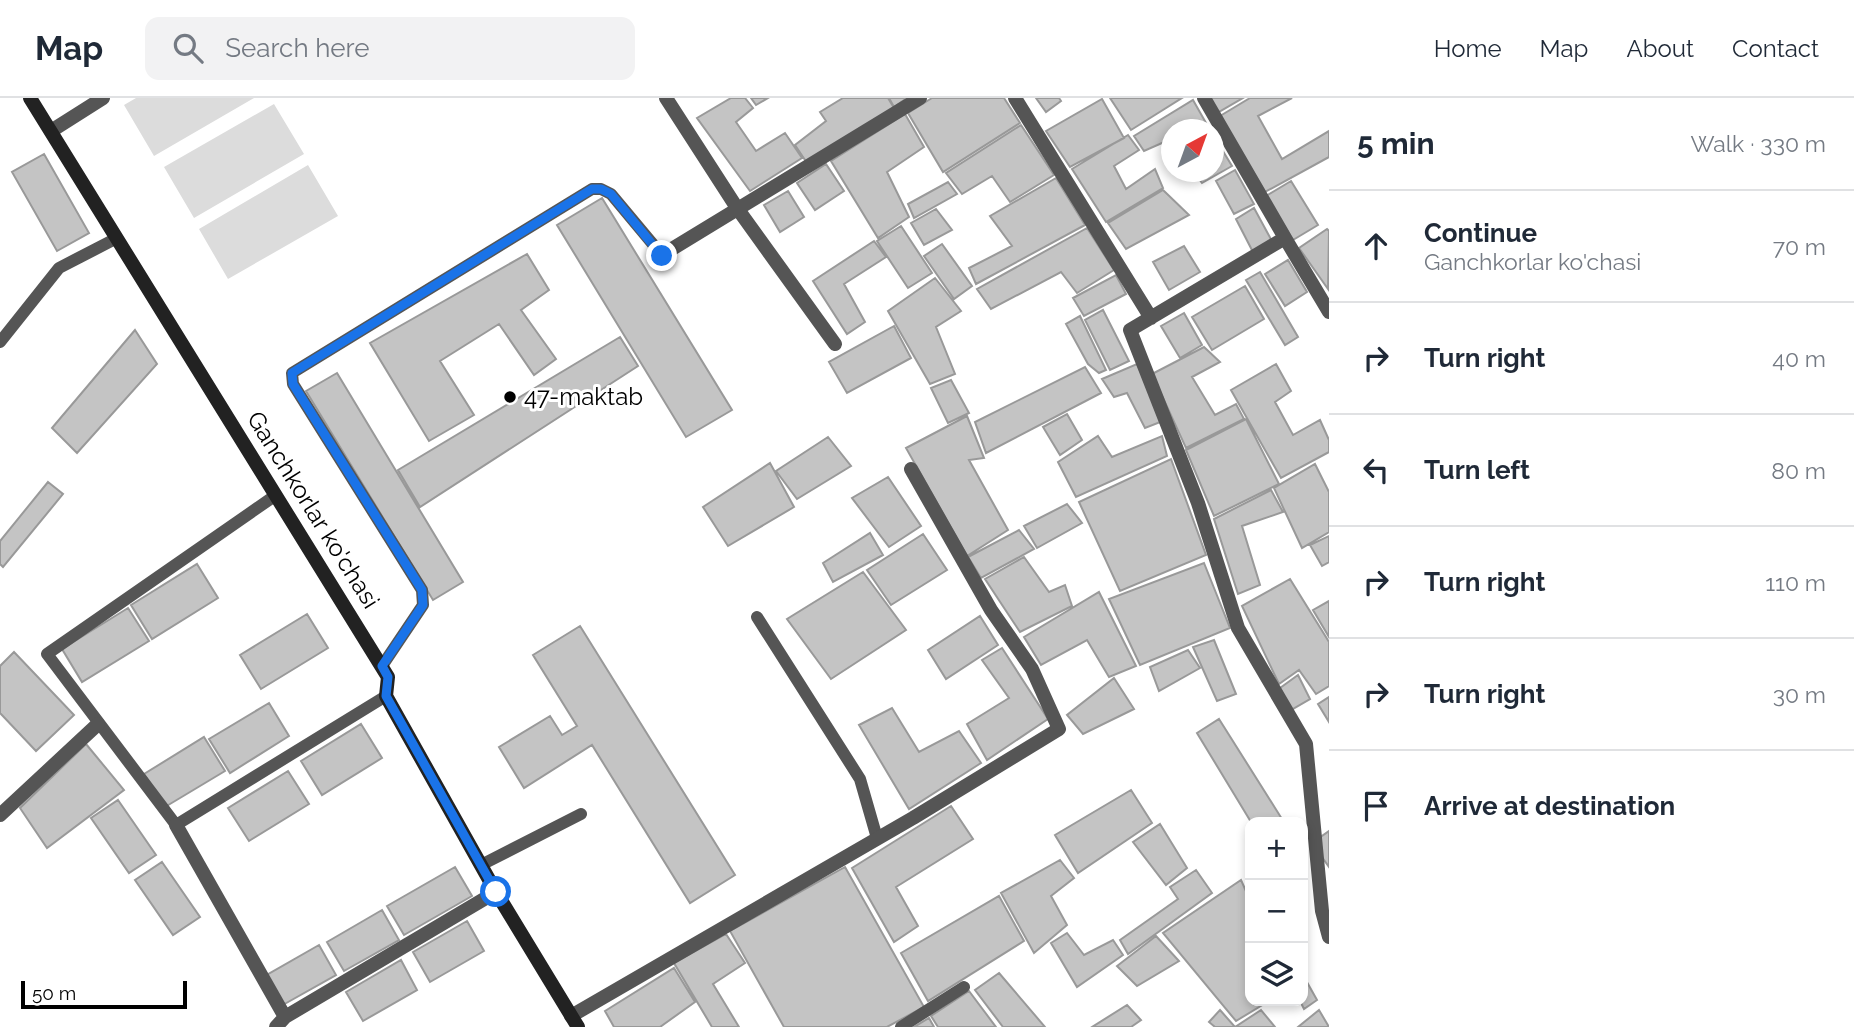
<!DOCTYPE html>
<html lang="en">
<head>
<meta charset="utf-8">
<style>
	:root { --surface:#fff; --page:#f2f2f3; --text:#1f2937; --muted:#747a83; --line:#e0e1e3 }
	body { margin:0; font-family:Raleway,sans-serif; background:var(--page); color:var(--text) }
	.controls { position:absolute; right:21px; bottom:21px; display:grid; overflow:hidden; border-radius:14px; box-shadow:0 4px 10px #0003 }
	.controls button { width:63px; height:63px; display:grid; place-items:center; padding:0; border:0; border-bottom:2px solid var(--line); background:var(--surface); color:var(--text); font:35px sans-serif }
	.compass { position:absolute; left:1161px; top:21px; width:63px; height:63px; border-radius:50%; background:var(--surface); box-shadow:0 4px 10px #0003; rotate:41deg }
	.scale { position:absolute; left:21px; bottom:18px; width:166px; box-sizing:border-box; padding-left:7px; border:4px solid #000; border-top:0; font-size:19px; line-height:24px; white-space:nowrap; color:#000; -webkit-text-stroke:5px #fff; paint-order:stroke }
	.stop { position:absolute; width:21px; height:21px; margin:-16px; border:5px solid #1a73e8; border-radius:50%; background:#fff }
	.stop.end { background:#1a73e8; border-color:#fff; box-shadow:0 2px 7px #0008 }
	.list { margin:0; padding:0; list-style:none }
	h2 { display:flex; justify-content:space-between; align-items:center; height:91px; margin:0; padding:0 28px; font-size:30px }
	h2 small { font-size:23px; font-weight:400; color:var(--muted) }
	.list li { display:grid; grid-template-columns:46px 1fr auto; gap:21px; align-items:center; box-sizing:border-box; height:112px; padding:0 28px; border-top:2px solid var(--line) }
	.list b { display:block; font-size:26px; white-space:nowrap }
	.list p { margin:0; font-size:23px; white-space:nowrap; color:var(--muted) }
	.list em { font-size:23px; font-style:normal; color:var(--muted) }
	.icon { flex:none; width:38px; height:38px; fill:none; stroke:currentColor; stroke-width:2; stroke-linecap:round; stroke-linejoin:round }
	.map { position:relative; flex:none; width:1329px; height:929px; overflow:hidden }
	header { display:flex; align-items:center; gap:42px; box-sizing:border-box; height:98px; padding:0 35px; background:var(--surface); border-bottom:2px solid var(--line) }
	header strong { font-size:33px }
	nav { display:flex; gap:38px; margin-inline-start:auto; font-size:24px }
	.search { width:490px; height:63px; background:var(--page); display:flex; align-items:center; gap:18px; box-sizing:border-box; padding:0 24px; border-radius:14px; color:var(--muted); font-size:26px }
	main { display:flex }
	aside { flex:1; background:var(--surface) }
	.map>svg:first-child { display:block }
	.green { fill:#dcdcdc }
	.building { fill:#c4c4c4; stroke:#999; stroke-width:2 }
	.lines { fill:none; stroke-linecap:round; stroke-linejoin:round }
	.lane { stroke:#555; stroke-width:12 }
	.street { stroke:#555; stroke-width:14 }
	.secondary { stroke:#222; stroke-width:14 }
	.route { stroke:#1a73e8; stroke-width:9 }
	.poi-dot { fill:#000; stroke:#fff; stroke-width:2.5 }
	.labels { text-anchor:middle; stroke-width:6; stroke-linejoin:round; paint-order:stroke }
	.poi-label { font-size:24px; fill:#000; stroke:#fff; text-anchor:start }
	.street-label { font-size:24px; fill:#000; stroke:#fff }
</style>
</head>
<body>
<header>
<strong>Map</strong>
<div class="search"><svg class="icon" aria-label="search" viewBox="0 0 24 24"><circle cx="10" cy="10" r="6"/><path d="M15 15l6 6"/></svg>Search here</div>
<nav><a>Home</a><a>Map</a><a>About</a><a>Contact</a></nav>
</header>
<main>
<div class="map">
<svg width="1329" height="929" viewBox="0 0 1329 929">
	<rect width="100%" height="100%" fill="#fff"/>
	<path class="green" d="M136,0H254L154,58L124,7Z
		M274,6L304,56L194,120L164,69Z
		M308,67L338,118L228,181L199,131Z"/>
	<path class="building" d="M731,0H745L753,10L736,24L756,53L785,35L802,60L750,93L697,20Z
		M751,0H768L756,7Z
		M843,0H888L894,10L807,65L795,47L826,23L820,14Z
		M889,0H907L894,9Z
		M932,0H1004L1020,25L943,74L908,15Z
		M1036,0H1059L1061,3L1046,14Z
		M1110,0H1182L1131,32Z
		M1209,0H1243L1217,15Z
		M1250,0H1292L1258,18L1282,61L1329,33V59L1265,94L1220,18Z
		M1102,1L1124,40L1070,69L1046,33Z
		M1193,2L1210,32H1171V41L1144,53L1134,38Z
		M905,16L924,49L887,74L909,119L878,140L831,63Z
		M1021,27L1054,77L1010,104L992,78L962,96L946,75Z
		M1128,37L1139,52L1114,68L1126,91L1155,71L1163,90L1106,124L1072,71Z
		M1213,37L1232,68L1202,85L1194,74H1213Z
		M44,56L89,135L57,153L12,74Z
		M826,66L844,93L815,112L797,85Z
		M1235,72L1254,106L1234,116L1216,83Z
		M1056,80L1085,127L976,186L969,170L1012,148L990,118Z
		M1291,83L1318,127L1293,142L1266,98Z
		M948,84L957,96L914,120L908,106Z
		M1163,92L1189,117L1126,151L1108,125Z
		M788,93L804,119L780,134L764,107Z
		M602,100L732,312L686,339L557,127Z
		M1254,110L1273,145L1254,156L1236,121Z
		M936,111L952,132L924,147L911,125Z
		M901,128L932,175L908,190L877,143Z
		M1087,130L1114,172L1077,195L1061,174L991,211L977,191Z
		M1327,131L1329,133L1328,191L1299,150Z
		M874,143L886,159L844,186L865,224L847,236L813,183Z
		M942,146L972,188L954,201L924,158Z
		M1184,148L1200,174L1169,192L1153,164Z
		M527,156L549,192L521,212L556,261L534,277L499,226L440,263L474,317L429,343L370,245Z
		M1288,162L1307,194L1285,208L1265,176Z
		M1260,174L1298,239L1285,247L1246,182Z
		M1116,177L1126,196L1084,218L1073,200Z
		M935,180L961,213L936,229L955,276L930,286L888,213Z
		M1245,188L1264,221L1212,252L1192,219Z
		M1103,212L1129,263L1110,272L1085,222Z
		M1184,215L1202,247L1180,260L1161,228Z
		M1080,218L1106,272L1099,275L1088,266L1066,226Z
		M894,228L911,260L847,295L829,264Z
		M135,232L157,266L77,355L52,330Z
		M620,239L638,268L420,409L398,372Z
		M1204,249L1220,264L1192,279L1215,317L1236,306L1244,321L1186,350L1152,276Z
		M1137,266L1163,323L1145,330L1127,295L1114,299L1102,281Z
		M1276,266L1291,293L1275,304L1293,337L1320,322L1329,342V354L1281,380L1231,292Z
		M1085,269L1101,295L986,355L975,324Z
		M337,275L463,484L433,502L306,293Z
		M951,282L969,315L948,325L931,290Z
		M1067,316L1082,342L1060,357L1043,329Z
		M967,318L984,360L969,362L1008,432L967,458L906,350Z
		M1246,321L1279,386L1214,418L1186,352Z
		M1098,338L1112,359L1162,338L1167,358L1076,399L1058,364Z
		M828,339L851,368L797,401L776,373Z
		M1171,361L1206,457L1120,493L1079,404Z
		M770,365L794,409L728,448L703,409Z
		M1315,366L1329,394V434L1302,450L1274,390Z
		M888,379L921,428L889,449L852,400Z
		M48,384L63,396L3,469L0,466V443Z
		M1271,392L1283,414L1242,428L1260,487L1238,496L1214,421Z
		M1067,406L1082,425L1037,450L1024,428Z
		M1019,432L1034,451L981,480L968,459Z
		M870,435L883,457L833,484L823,465Z
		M923,436L947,472L891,507L867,472Z
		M1329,438V464L1322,468L1310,447Z
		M1024,459L1049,494L1065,487L1072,508L1020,534L985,481Z
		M1204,465L1230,530L1140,567L1109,501Z
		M197,466L218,500L152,541L131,507Z
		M863,474L906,532L831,581L787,521Z
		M1290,481L1329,544V588L1316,596L1299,572L1279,586L1242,508Z
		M1099,494L1136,568L1109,579L1087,542L1041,567L1024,539Z
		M1329,503V539L1313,512Z
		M128,510L149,543L82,584L62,551Z
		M307,516L328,550L261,591L240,557Z
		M980,518L998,547L946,581L928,552Z
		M580,528L735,777L690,805L592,647L524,690L499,649L550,618L562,637L577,628L533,557Z
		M1214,542L1236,596L1217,603L1193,549Z
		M1002,550L1048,621L987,662L967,626L1009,600L982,562Z
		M1188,552L1200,570L1159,593L1150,569Z
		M14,554L74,617L36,653L0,615V568Z
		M1298,577L1310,601L1291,612L1280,590Z
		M1114,580L1134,611L1083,636L1067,617Z
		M1329,599V624L1318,606Z
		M269,605L289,638L230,675L209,641Z
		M892,610L919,654L959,633L981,665L909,711L859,627Z
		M1219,621L1282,721L1279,724H1251L1197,635Z
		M361,626L382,660L322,697L301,663Z
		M204,639L225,673L165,709L144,676Z
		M86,646L124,692L47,750L20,710Z
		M288,673L309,706L249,743L228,710Z
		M1131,692L1152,725L1078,775L1055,737Z
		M118,702L156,757L129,775L91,720Z
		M951,708L973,741L896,789L918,828L894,844L852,770Z
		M1160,726L1187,770L1166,787L1133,744Z
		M1329,733V769L1312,745Z
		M1060,762L1074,780L1051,798L1067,827L1034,855L1001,795Z
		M162,764L200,819L173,837L135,782Z
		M455,769L472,798L404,837L387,808Z
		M845,769L924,909L887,929H784L730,833Z
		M1196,772L1212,795L1128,856L1120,842L1178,801L1170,789Z
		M1241,782L1250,802V903H1269L1236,923L1163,835Z
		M999,798L1024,843L928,903L901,855Z
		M382,812L399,842L344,873L327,844Z
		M467,823L484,853L430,884L413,854Z
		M1067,835L1084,857L1113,842L1123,857L1077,889L1051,845Z
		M726,836L745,865L713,886L739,929H712L674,865Z
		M1156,838L1179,863L1137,888L1117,868Z
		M319,847L336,877L281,908L265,878Z
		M401,862L417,892L363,923L346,894Z
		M674,870L695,904L660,929H614L605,913Z
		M999,875L1045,929H1003L975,892Z
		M1303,877L1317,902L1304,911L1300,903H1303Z
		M969,893L996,929H938L931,918Z
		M1127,907L1141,922L1131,929H1092Z
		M1220,912L1235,929L1261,912L1275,929H1215L1209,924Z
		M1319,912L1329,929H1298Z
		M929,920L934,929H914Z"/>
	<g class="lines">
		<path class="lane" d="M0,244L59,170L117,140
			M276,397L47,556L176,727L386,598
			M757,519L860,681L877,740
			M382,568L423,507L422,492L293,286L292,275L592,91H601L611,96L662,157
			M481,767L581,716
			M901,929L964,889"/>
		<path class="street" d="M666,0L737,110L835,246
			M1015,0L1151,220
			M1204,0L1285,140L1130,232L1198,405L1238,530L1306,646L1322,813L1329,839
			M51,33L103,0
			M1285,140L1329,214
			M662,157L920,0
			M0,717L98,626
			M176,727L285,919
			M571,918L913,720L1059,631L1032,571L991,512L911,371
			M276,929L285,919L496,794"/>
		<path class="secondary" d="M30,0L388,579L386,598L496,794L578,929"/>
	</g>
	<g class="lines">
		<path class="route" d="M496,794L386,598L388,579L382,568L423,507L422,492L293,286L292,275L592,91H601L611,96L662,158"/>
	</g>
	<circle class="poi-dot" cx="510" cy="299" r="7"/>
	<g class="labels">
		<g class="poi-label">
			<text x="524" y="307">47-maktab</text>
		</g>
		<g class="street-label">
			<text transform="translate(313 412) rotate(58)" y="8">Ganchkorlar ko'chasi</text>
		</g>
	</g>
</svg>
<div class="controls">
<button>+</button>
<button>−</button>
<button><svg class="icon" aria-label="layers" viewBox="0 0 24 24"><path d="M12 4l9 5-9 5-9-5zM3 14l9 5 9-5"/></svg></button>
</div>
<svg class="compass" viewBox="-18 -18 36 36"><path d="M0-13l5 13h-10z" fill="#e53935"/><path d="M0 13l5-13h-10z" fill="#747a83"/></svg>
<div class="scale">50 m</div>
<div class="stop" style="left:496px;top:794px"></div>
<div class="stop end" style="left:662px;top:158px"></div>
</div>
<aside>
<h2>5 min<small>Walk · 330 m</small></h2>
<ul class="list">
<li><svg class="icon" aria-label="ahead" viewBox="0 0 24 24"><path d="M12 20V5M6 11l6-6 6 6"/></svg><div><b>Continue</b><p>Ganchkorlar ko'chasi</p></div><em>70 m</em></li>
<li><svg class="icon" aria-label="right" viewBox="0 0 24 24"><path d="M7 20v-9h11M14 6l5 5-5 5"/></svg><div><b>Turn right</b></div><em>40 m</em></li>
<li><svg class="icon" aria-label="left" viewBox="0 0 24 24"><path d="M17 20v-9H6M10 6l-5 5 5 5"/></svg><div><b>Turn left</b></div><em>80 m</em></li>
<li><svg class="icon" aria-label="right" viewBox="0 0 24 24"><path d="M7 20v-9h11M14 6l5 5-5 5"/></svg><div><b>Turn right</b></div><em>110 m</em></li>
<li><svg class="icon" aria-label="right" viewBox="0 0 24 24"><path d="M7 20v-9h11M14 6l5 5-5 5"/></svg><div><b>Turn right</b></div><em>30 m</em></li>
<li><svg class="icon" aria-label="arrive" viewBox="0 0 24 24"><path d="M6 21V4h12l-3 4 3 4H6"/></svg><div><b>Arrive at destination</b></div></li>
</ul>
</aside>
</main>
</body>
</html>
